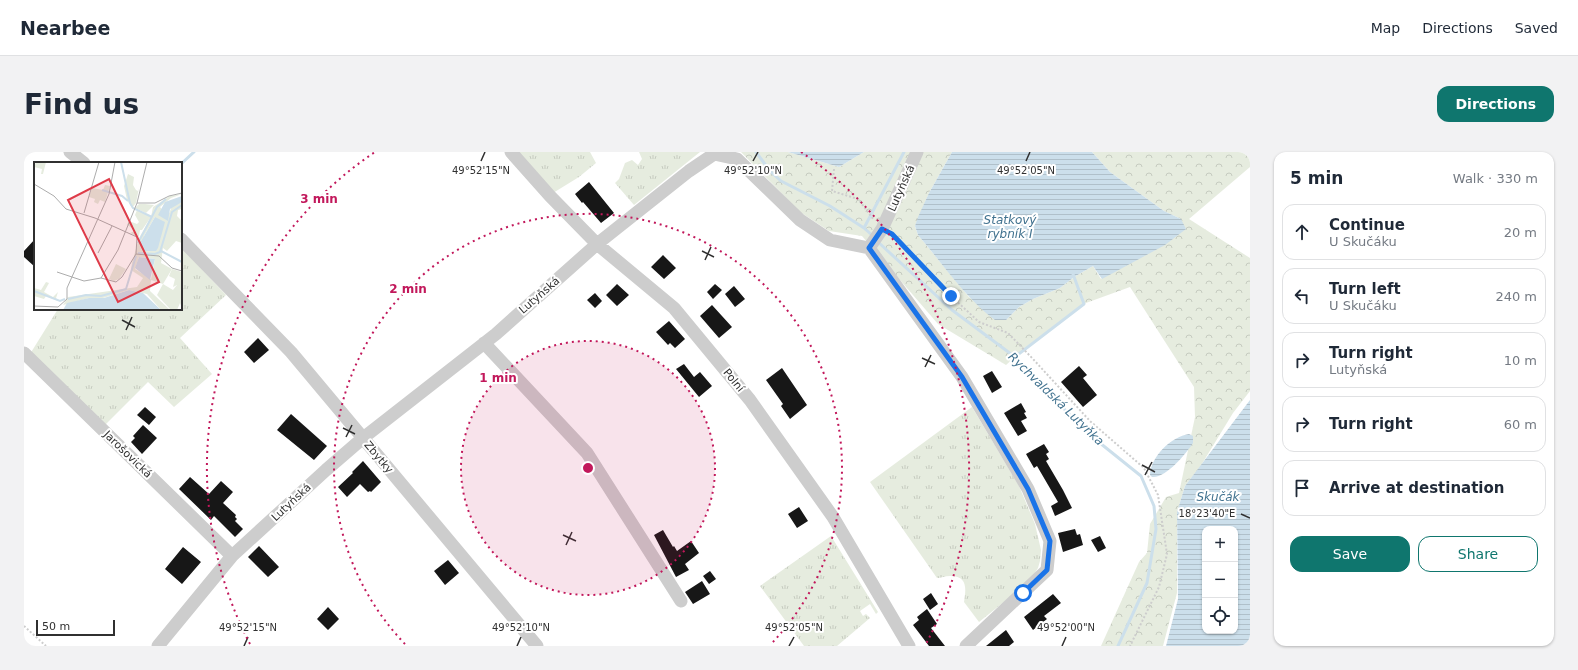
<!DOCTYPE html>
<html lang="en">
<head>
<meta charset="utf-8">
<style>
	:root { --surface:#fff; --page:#f2f2f3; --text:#1f2937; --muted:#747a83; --line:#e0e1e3; --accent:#0f766e }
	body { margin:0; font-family:"DejaVu Sans",sans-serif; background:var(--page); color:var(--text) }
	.controls { position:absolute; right:12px; bottom:12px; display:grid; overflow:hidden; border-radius:8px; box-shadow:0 1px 3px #0004 }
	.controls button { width:36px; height:36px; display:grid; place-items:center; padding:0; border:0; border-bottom:1px solid var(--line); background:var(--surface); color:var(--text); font:20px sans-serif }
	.scale { position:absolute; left:12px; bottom:10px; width:79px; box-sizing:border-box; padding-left:4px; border:2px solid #303030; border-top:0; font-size:11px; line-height:14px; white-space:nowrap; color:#303030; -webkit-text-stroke:3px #fff; paint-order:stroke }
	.stop { position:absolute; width:12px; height:12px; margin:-9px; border:3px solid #1a73e8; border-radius:50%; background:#fff }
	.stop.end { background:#1a73e8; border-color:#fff; box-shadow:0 1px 4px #0008 }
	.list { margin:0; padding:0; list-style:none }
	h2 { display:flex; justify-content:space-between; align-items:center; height:52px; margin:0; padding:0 16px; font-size:17px }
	h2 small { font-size:13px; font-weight:400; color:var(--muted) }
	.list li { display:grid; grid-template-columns:26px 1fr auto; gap:12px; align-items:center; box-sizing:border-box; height:56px; margin:0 8px 8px; padding:0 8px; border:1px solid var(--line); border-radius:12px }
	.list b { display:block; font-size:15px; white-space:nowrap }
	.list p { margin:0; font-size:13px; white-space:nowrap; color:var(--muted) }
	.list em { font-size:13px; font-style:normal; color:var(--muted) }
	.actions { display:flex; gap:8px; padding:12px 16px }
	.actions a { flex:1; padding:9px 0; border:1px solid var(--accent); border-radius:12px; text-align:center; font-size:14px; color:var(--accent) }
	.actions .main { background:var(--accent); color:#fff }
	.icon { flex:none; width:22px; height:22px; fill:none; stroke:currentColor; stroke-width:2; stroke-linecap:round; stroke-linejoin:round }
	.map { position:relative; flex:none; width:1226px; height:494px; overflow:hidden; border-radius:12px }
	header { display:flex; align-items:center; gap:24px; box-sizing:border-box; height:56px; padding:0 20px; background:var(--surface); border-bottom:1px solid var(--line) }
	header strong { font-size:19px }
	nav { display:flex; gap:22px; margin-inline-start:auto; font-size:14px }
	.intro { display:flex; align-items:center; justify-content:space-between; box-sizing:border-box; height:96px; padding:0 24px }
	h1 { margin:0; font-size:28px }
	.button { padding:10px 18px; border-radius:12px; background:var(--accent); color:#fff; font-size:14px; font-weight:700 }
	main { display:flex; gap:24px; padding:0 24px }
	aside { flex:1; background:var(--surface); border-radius:12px; box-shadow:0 1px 3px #0004 }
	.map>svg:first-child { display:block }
	.grass { fill:url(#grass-tufts) }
	.forest { fill:url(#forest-crowns) }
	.water { fill:url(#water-rules); fill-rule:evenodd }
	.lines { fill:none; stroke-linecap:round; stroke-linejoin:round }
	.stream { stroke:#ccdfeb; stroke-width:3 }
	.building { fill:#171717 }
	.path { stroke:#cdcdcd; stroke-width:2; stroke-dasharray:2 2; stroke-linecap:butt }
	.minor { stroke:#cdcdcd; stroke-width:13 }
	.route { stroke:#1a73e8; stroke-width:5 }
	.ticks { fill:none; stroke:#303030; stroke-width:1.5 }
	.ring { fill:none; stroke:#c2185b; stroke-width:2; stroke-dasharray:2 4 }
	.labels { text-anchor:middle; stroke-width:4; stroke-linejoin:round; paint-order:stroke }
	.street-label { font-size:11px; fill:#303030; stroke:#fff }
	.water-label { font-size:12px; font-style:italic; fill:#41728f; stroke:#fff }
	.inset-river { fill:none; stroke:#ccdfeb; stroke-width:2 }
	.inset-road { fill:none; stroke:#acacac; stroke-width:1 }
	.view { fill:#de3b49; fill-opacity:0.15; stroke:#de3b49; stroke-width:2 }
	.inset-edge { fill:none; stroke:#303030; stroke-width:2 }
	.ticks-label { font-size:10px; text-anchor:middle; fill:#303030; stroke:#fff; stroke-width:4; stroke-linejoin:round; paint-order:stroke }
	.centre { fill:#c2185b; stroke:#fff; stroke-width:2 }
	.ring-label { font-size:12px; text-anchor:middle; font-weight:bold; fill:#c2185b; stroke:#fff; stroke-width:4; stroke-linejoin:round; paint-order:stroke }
</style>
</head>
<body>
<header>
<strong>Nearbee</strong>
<nav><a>Map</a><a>Directions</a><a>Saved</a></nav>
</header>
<div class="intro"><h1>Find us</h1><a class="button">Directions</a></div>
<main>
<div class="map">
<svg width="1226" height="494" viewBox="0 0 1226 494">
	<defs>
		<pattern id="grass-tufts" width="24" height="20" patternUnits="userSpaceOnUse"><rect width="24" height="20" fill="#e6ecdf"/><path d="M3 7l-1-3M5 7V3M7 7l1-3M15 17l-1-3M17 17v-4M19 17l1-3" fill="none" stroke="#c6cbc0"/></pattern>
		<pattern id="forest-crowns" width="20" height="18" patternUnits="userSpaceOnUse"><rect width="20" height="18" fill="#e6ecdf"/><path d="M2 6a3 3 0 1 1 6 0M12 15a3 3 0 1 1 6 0" fill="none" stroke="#c6cbc0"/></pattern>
		<pattern id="water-rules" width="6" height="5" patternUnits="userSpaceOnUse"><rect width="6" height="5" fill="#ccdfeb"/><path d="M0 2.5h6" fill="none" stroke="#b0c0ca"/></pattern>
	</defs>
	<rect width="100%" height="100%" fill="#fff"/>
	<path class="grass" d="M493,0H566L572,11L555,25L529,41Z
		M615,0H676L610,53L591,31L595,27L601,11L608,8L614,13L618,7Z
		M157,95L202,143L156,186L188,222L150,255L124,230L80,274L6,202L34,157H157Z
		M948,255L995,334L1011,372L1017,398L1016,409L1014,416L1005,430L955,470L940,450C942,437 944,424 926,424C921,424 917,426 913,426L846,330Z
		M807,384L854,460L852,462L846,452L836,459L839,464L842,462L846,466L813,494H780L736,434Z"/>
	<path class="forest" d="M717,0H764L815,15L840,0H928L905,41L891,74L894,83L945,145L982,168L995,155L1009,147L1036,136L1050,125L1069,114L1077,127L1157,67L1140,59L1086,20L1068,0H1226V15L1165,67L1226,106V239L1209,261L1176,315L1161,334L1153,360V441L1139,494H1077L1115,410L1123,401L1126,372L1142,345L1155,341L1171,265L1170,235L1106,135L1062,151L1001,196L982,213L914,172L838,84L805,79L776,60Z"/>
	<path class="water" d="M764,0H840L815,15Z
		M928,0H1068L1086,20L1140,59L1157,67L1162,77L1141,93L1078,127L1069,114L1050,125L1036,136L1009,147L995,155L982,168H971C941,146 919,112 894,83L891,74L894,65L905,41Z
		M1226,248V494H1142L1154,447L1153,360L1161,334ZM1181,377H1211V479H1181Z
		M1165,282L1169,284V291C1162,302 1141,327 1128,325L1126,323C1127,304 1147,285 1165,282Z"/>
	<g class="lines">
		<path class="stream" d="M732,0L746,19L757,29L806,54L840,76L849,84
			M157,12L170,0
			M840,76L880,0
			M854,90L928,158L991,205L1061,279L1117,324L1130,354L1132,377L1123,431L1094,494
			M991,205L1060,152L1049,122"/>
	</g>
	<path class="building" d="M565,30L590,61L577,71L559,50L558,51L551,42Z
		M11,87V115L0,105V99Z
		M639,103L652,116L640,127L627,115Z
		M593,132L605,143L593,154L582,143Z
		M691,132L698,138L689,147L683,140Z
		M710,134L721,147L711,155L701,142Z
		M571,141L578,149L571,156L563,148Z
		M688,153L708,175L695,186L676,164Z
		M645,169L661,187L651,196L646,191L644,193L632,180Z
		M234,186L245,198L230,211L220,200Z
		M660,212L670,225L676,220L688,234L675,245L652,217Z
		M1055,214L1063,223L1059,226L1073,243L1059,255L1037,230Z
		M758,216L783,253L766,267L757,254L759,252L742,228Z
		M968,219L978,235L968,241L959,224Z
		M997,251L1002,260L1000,261L1003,266L997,269L1003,279L994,284L980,261Z
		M121,255L132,265L125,273L113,263Z
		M267,262L303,294L290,308L253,278Z
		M119,273L133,286L118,302L107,290L111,286L109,284Z
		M1020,292L1025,300L1022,302L1025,307L1022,309L1039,338L1048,356L1031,364L1027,354L1034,350L1013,314L1010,316L1002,302Z
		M339,309L357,330L347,340L346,339L344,340L336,332L323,345L314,335L329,321L328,320Z
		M166,325L185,342L197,329L209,340L199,351L212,363L211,365L213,367L211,369L219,377L211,385L190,364L187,368L155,337Z
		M775,355L784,369L773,376L764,362Z
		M1051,377L1053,383L1056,382L1059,393L1039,400L1034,381Z
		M639,378L649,395L650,394L653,399L667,389L675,401L661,412L665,418L652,425L630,383Z
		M1076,384L1082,396L1074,400L1067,388Z
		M235,394L255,415L244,425L224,405Z
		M159,395L177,410L158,432L141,417Z
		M424,408L435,421L421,433L410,419Z
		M686,419L692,427L685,432L679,424Z
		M678,429L686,442L669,452L661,440Z
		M907,441L914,452L906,458L899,447Z
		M1029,442L1037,451L1020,464L1023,467L1009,478L1000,465Z
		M304,455L315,467L304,478L293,467Z
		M903,457L913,472L907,476L921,494H905L889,473L895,468L893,465Z
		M982,478L990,490L985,494H962Z"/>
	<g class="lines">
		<path class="path" d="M810,17L808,39L834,47L850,68
			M867,82L927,144L955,170L984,181L1009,207L1066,269L1120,316L1134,343L1143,402L1135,435L1106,494
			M0,474L22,494"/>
		<path class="minor" d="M46,0L60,11
			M487,0L526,44L573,92L650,156L726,248L809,365L885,494
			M157,87L267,200L513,494
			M845,96L938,225L1004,337L1026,389L1023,418L942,494
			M845,96L858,77L893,0
			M460,191L563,301L657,449
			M0,201L208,404
			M134,494L208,404L302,318L339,286L472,182L573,92L665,19L690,2L713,7L776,68L806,88L845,96"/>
	</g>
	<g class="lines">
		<path class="route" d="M927,144L868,82L858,77L845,96L938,225L1004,337L1026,389L1023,418L999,441"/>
	</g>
	<path class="ticks" d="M457,9L461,0M729,9L734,0M1002,9L1006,0M678,99L690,105M681,108L687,95M98,168L111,175M102,178L108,165M898,206L911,212M901,215L907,203M319,276L331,282M322,285L328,273M1118,313L1131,320M1121,323L1128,310M1217,362L1226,366M539,383L552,389M542,393L548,380M220,494L224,485M493,494L497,485M765,494L770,485M1038,494L1042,485"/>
	<circle cx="564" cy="316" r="127" fill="#c2185b" fill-opacity=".12"/>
	<g class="ring">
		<circle cx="564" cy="316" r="127"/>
		<path d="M381 492A254 254 0 1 1 747 492"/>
		<path d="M226 492A381 381 0 0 1 351 0M777 0A381 381 0 0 1 902 492"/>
	</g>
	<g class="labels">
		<g class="street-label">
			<text transform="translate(877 36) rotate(-66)" y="4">Lutyňská</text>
			<text transform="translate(515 143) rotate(-41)" y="4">Lutyňská</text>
			<text transform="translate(710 228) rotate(51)" y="4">Polní</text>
			<text transform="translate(104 302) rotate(44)" y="4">Jarošovická</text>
			<text transform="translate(355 305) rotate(50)" y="4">Zbytky</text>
			<text transform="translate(267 350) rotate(-43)" y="4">Lutyňská</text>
		</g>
		<g class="water-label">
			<text x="986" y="72">Statkový<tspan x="986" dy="14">rybník I</tspan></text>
			<text transform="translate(1032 247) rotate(44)" y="4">Rychvaldská Lutyňka</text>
			<text x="1194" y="349">Skučák</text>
		</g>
	</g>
	<g transform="translate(10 10)">
		<rect width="148" height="148" fill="#fff"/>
		<path d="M2,0H12L9,12H7L8,7L0,5ZM71,23L76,24L71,40L66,38L64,42L60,40L61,37L55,35L58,26L69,28ZM105,42H111L120,43L112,51L101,46ZM103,48L117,55L108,68H106L105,75L96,71L101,69L99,64L98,66L93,63L95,59L103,62L105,60L101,53ZM82,102L92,107L85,117L80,119L75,117ZM138,107L148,110V146L146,141L143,148H137L123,133L129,122L139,128L143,123L139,125L141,117L135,114Z" fill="#e6ecdf"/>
		<path d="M94,12L100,15L99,23L102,28L104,29L105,26L102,41L98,46L93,38L90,24ZM148,32L137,36L126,45L134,54L138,44L148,40V47L144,48L143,54L148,59V81L142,79L133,89L129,86L127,101L138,107L129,122L117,118L116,129L136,148H127L113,132L95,128L69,136H55L29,143L34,135L103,125L109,116L97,108L98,101L105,76L117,55L119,45L136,34ZM121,55L127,69L126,78L110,74ZM105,95L121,97L117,117L101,107ZM12,120L15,121L10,130L19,135L24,130L22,136L24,139L12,134L10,137L0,134V126L7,128Z" fill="#e6ecdf" fill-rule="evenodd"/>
		<path d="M148,34V40L136,47L134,59L124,53L131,40ZM121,55L131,60L124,86L122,89H111L106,81ZM105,95L121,97L116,118L101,106ZM95,128L109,131L127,148H29L33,141L55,136H70Z" fill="#ccdfeb"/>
		<path class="inset-river" d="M87,0L96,41L99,46L118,55M68,28L88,34L94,39M104,81L123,45L132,37M127,89L148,100M104,91L121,92L126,90L138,50L148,43M0,129L26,139L31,137M34,137L52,133L67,134L92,127L102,94"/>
		<path class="inset-road" d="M0,22L20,34L32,47L61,56L103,75L102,92M103,41H121L135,34L148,31M50,51L65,0M64,91L78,64M102,92L125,94L138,106L148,109M23,110L50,119L67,116L82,120L88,115L102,92M67,116L84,88L103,41L113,0M0,144L24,145L33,137V126L75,32L81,0"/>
		<path class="view" d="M75,17L125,120L84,140L34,38Z"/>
		<rect width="148" height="148" class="inset-edge"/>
	</g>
	<g class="ticks-label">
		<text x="457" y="22">49°52'15"N</text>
		<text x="1002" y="22">49°52'05"N</text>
		<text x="729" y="22">49°52'10"N</text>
		<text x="1183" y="365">18°23'40"E</text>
		<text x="224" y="479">49°52'15"N</text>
		<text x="497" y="479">49°52'10"N</text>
		<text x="770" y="479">49°52'05"N</text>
		<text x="1042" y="479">49°52'00"N</text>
	</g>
	<circle cx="564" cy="316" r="6" class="centre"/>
	<g class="ring-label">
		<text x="295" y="51">3 min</text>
		<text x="384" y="141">2 min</text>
		<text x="474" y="230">1 min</text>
	</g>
</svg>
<div class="controls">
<button>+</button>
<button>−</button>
<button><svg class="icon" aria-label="locate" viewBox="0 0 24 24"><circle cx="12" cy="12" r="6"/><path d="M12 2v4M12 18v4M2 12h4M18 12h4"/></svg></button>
</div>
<div class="scale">50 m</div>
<div class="stop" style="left:999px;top:441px"></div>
<div class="stop end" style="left:927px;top:144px"></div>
</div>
<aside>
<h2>5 min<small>Walk · 330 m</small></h2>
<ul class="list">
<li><svg class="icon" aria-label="ahead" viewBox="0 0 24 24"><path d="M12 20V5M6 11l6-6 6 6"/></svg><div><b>Continue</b><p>U Skučáku</p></div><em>20 m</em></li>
<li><svg class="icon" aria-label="left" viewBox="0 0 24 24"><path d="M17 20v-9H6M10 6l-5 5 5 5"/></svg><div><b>Turn left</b><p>U Skučáku</p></div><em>240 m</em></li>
<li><svg class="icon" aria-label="right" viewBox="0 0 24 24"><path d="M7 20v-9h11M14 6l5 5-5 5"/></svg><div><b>Turn right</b><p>Lutyňská</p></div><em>10 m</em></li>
<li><svg class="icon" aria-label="right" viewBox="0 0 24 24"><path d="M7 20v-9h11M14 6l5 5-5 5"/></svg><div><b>Turn right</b></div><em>60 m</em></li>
<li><svg class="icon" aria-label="arrive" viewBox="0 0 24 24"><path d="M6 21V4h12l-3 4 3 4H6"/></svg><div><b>Arrive at destination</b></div></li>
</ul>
<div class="actions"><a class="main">Save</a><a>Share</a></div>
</aside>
</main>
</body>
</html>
